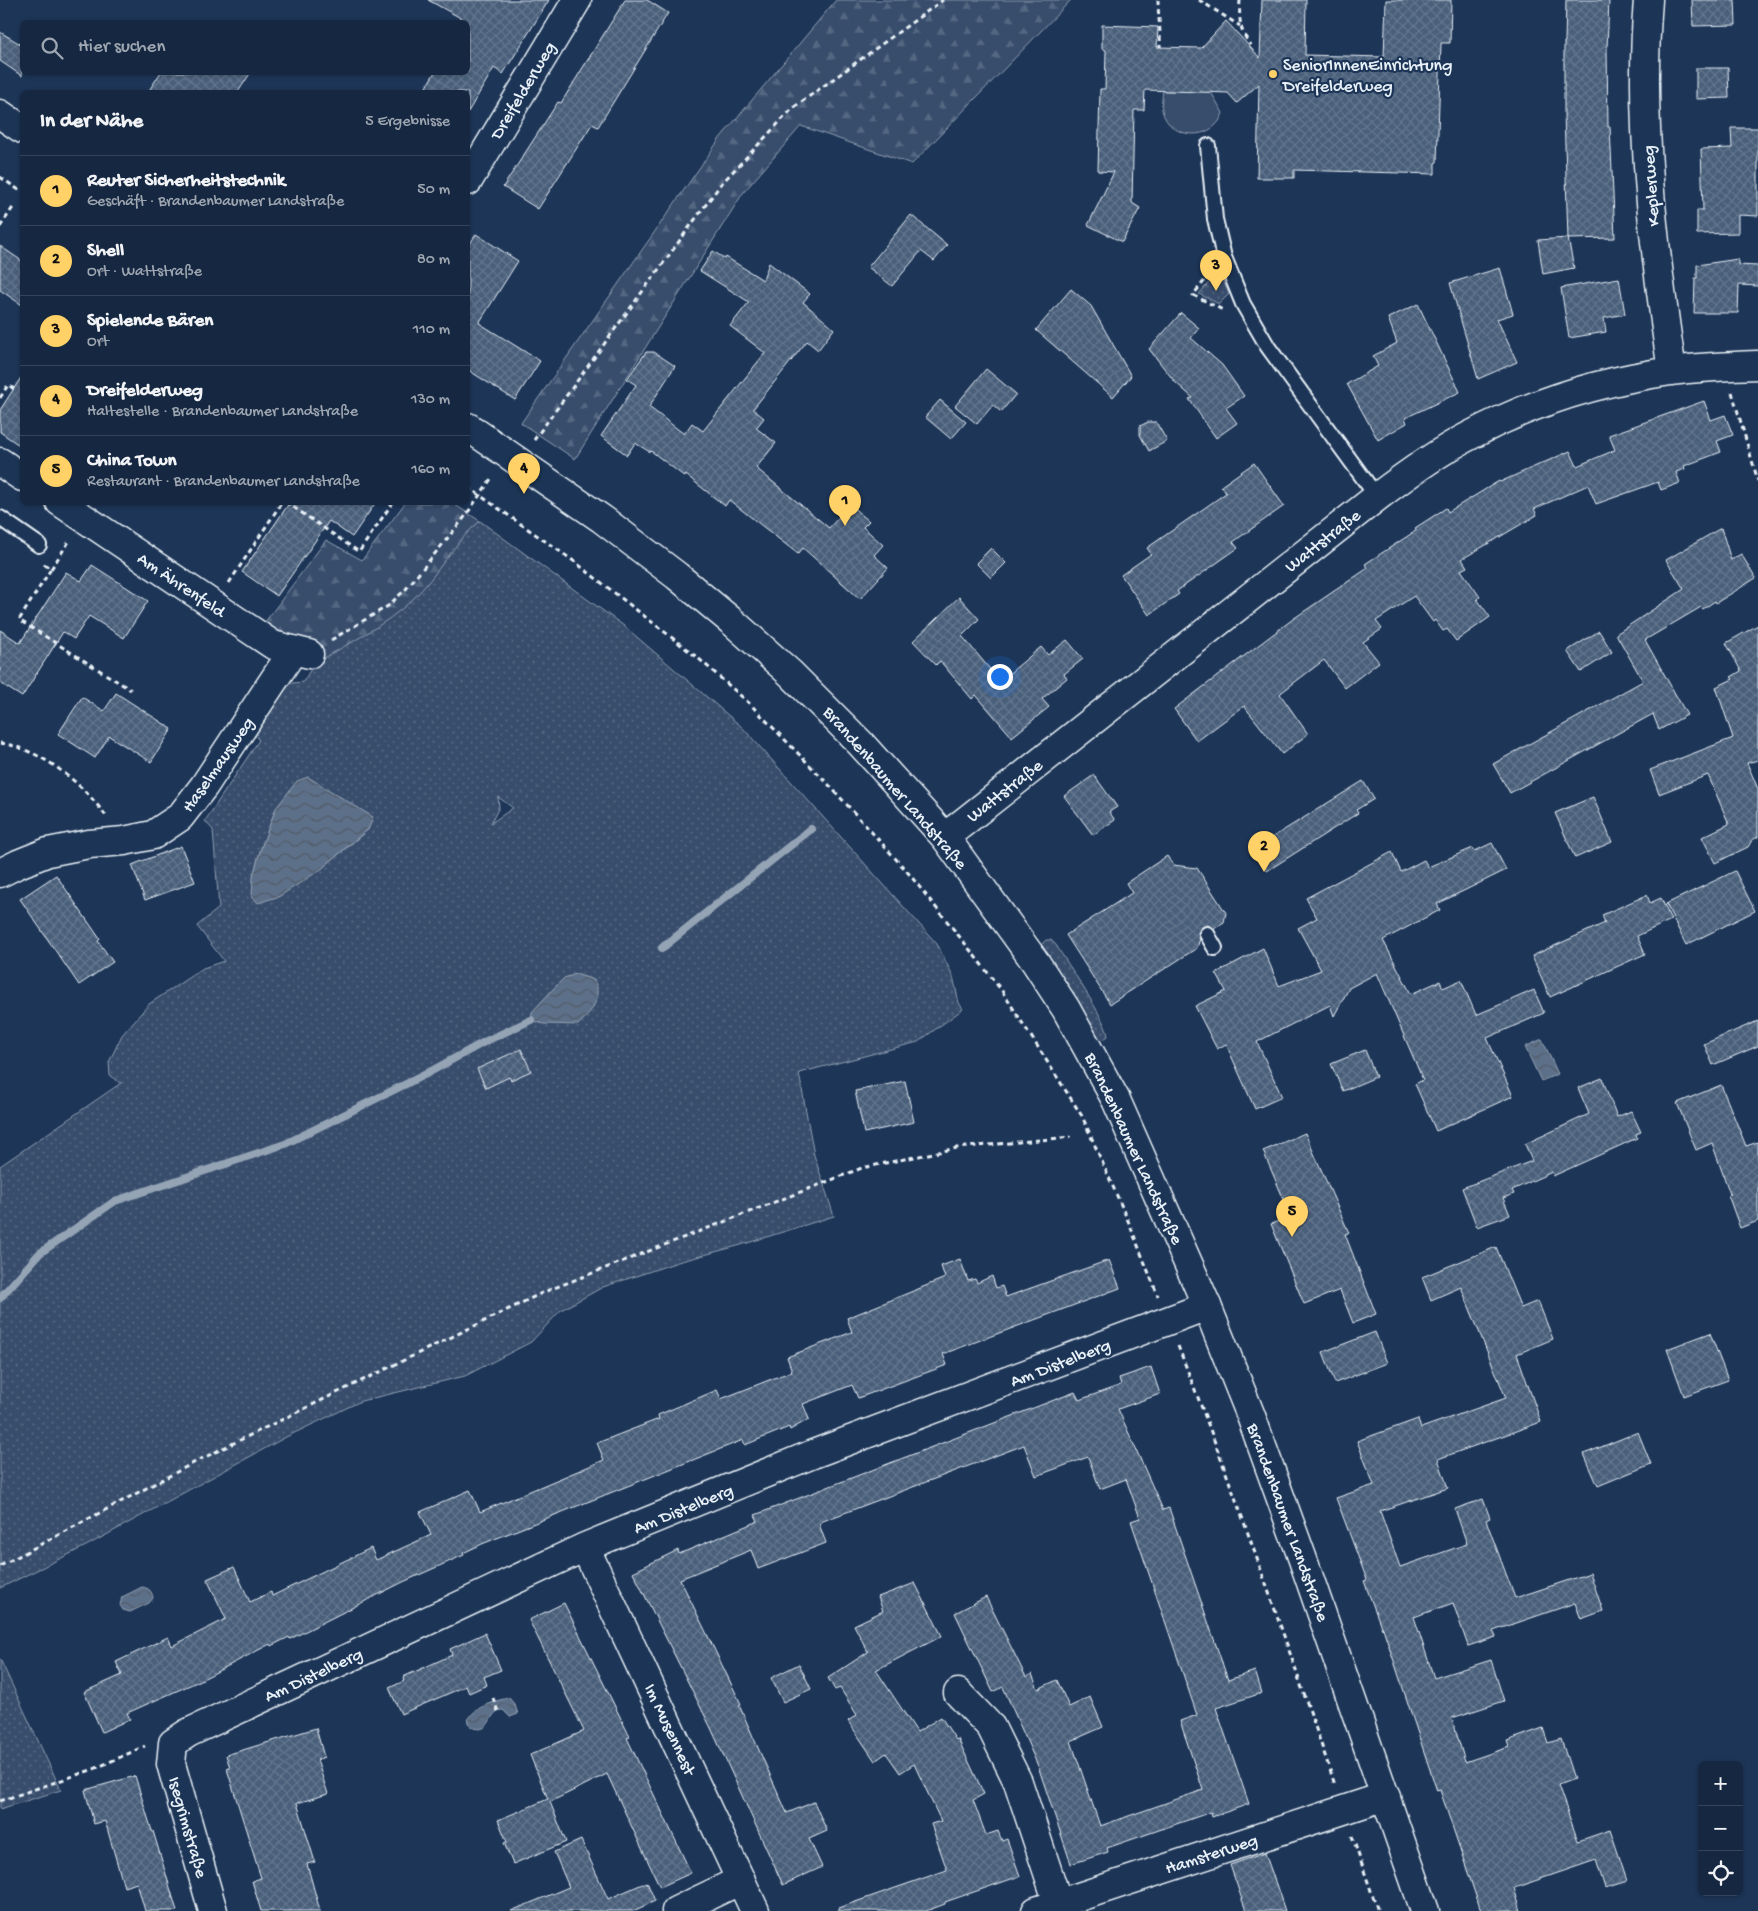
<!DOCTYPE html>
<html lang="de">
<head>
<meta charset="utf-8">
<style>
	:root { --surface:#162841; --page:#1f3048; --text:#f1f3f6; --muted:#9ea6b1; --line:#35445a; --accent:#ffd166 }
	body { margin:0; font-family:"Gochi Hand",sans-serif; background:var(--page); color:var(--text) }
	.controls { position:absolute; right:15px; bottom:15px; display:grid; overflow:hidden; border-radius:8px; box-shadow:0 1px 4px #0004 }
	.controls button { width:45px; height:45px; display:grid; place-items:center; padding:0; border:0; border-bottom:1px solid var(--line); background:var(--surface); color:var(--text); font:25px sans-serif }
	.you { position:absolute; left:999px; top:676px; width:18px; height:18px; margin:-12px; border:4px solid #fff; border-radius:50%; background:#1a73e8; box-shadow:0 0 0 8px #1a73e833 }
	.badge { display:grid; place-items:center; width:32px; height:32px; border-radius:50%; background:var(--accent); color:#111; font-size:16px; font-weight:700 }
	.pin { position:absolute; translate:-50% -41px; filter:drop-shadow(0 1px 2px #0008) }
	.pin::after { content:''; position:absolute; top:26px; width:18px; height:15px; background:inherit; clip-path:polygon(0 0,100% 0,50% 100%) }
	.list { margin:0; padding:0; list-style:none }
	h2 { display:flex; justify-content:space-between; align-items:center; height:65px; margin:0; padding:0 20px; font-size:21px }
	h2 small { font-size:16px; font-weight:400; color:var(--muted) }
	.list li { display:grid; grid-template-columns:32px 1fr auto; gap:15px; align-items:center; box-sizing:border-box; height:70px; padding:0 20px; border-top:1px solid var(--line) }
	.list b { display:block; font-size:19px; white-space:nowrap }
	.list p { margin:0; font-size:16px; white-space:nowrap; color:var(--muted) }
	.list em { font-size:16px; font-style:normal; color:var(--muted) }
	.icon { flex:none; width:28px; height:28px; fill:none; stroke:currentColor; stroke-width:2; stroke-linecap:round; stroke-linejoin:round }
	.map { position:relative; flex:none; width:1758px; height:1911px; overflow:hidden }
	.search { position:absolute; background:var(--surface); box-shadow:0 1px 4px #0004; left:20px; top:20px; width:450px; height:55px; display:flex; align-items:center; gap:12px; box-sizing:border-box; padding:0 18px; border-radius:8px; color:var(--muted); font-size:19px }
	.panel { position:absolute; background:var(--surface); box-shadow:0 1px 4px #0004; left:20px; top:90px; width:450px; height:415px; border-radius:8px }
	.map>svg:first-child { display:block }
	.grass { fill:url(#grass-dots); stroke:#909fb2; fill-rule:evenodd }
	.forest { fill:url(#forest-firs); stroke:#909fb2 }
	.green { fill:#374d6c; stroke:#909fb2 }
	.water { fill:url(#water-waves); stroke:#95a4b5 }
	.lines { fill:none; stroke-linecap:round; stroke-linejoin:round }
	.stream { stroke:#95a4b5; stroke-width:8 }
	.building { fill:url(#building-cross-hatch); stroke:#e8f1f8 }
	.lane-casing { stroke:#e8f1f8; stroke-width:18 }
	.street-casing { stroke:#e8f1f8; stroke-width:31 }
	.secondary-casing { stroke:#e8f1f8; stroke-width:31 }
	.path { stroke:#e8f1f8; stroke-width:3; stroke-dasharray:5 4; stroke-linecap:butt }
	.lane { stroke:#1d3557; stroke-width:14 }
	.street { stroke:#1d3557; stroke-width:28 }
	.secondary { stroke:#1d3557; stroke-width:28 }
	.poi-dot { fill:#ffd166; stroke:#1d3557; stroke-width:2 }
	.labels { text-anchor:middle; stroke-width:4.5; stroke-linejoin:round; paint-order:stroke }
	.poi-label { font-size:18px; fill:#e8f1f8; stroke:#1d3557; text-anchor:start }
	.street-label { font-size:18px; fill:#e8f1f8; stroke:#1d3557 }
</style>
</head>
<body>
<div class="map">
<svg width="1758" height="1911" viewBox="0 0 1758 1911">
	<defs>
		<pattern id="grass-dots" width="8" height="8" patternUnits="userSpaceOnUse" patternTransform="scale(1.25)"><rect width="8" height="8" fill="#374d6c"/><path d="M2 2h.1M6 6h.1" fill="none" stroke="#546782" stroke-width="1.8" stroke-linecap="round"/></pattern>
		<pattern id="forest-firs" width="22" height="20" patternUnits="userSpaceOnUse" patternTransform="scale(1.25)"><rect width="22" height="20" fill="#374d6c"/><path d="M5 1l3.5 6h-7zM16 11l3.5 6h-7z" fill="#546782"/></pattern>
		<pattern id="water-waves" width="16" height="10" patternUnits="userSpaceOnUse" patternTransform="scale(1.25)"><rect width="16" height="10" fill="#5d7089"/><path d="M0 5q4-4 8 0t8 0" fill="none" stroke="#505a66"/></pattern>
		<pattern id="building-cross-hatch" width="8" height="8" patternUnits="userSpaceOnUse" patternTransform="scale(1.25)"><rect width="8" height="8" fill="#495e7a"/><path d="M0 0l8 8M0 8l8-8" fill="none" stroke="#63768e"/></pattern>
	</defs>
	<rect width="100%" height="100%" fill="#1d3557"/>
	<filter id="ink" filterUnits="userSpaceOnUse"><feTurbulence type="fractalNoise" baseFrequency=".02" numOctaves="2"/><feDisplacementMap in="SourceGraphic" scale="10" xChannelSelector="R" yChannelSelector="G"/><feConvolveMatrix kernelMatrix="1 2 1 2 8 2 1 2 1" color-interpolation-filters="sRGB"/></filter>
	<g filter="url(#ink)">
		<path class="grass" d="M1219,271L1229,294L1219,304L1199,294Z
			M480,521L624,626L743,728L937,944L953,976L959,1003L963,1009L918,1042L799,1073L814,1155L834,1216L741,1245L678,1262L603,1287L561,1310L531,1342L465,1376L361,1401L286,1437L86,1546L0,1588V1166L121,1083L110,1076L109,1062L122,1035L149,1004L203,968L224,961L197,926L219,908L213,830L205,821L259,740L251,732L283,684L303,682L314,664ZM498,797L513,808L491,823L499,807ZM276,808L369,829L320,870L253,876L261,848Z
			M1046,940H1051L1056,945C1067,963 1106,1019 1108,1036L1104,1039L1098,1038L1094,1032L1042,947V944Z
			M0,1659L61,1790L0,1809Z"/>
		<path class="forest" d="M836,0H1071L912,164L801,126L743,193L575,459L521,423L721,137Z
			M405,503H452L480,521C452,544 438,575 413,599C385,626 347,644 314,664L265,622L326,540L362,560Z"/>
		<path class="green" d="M1163,91L1211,92L1223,113C1214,142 1169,141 1162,110C1161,104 1162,97 1163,91Z"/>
		<path class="water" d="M308,777L373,817L369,828L320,870L280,896L258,903L252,897L253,876L261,848L276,808L297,781Z
			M576,974L594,980C603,998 591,1013 578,1025L543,1024L531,1020L532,1012L554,988L564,978Z
			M1542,1039L1558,1074L1541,1081L1525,1047Z
			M142,1587C149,1588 152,1591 153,1598L149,1603L130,1612L123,1610L120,1605L122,1597Z
			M509,1698L515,1705L518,1714L510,1717L503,1710C487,1710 493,1736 471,1727L468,1720C474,1707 496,1700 509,1698Z"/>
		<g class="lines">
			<path class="stream" d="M662,948L811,829
				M0,1298L40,1253L115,1201L285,1144L426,1074L486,1041L531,1020"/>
		</g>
		<path class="building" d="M428,0H549L503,74L494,68L468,112V92H423L435,72H468V22Z
			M625,0H647L668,13L598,127L592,124L538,209L503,187L558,102L561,103Z
			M1262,0H1306L1305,55L1384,57L1386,0H1451L1450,43H1441L1437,162L1435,163V174L1294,170V178H1257L1259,84L1237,103L1228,93L1145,90L1144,110H1134L1132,203L1140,208L1122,242L1088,225L1114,172L1098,171L1100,89H1105L1106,50L1102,49V25L1158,27L1157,47L1201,48L1226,21L1260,58Z
			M1566,0H1609L1607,49L1608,127H1610L1615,238L1568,239L1564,114V42H1565Z
			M1692,0H1735L1736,25L1693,26Z
			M0,32L22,45V76L0,61Z
			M1696,68H1728L1729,98L1696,99Z
			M161,72H251L238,92H148Z
			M1731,128H1758V216L1738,215V233L1697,234V210H1703L1701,149L1732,148Z
			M911,215L947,245L934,261L921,251L892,286L868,267Z
			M476,234L518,261L479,323L540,361L515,400L468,370V247Z
			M1568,238L1574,268L1543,274L1538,240Z
			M0,246L22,261V305L0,290Z
			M713,251L725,259L726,257L763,280L769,263L810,294L803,302L834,329L818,350L807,341L753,409L764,418L756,428L776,443L756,468L829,528L850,505L869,521L863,527L883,545L874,555L888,568L860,599L803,548L798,554L729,500L725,506L686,475L685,477L651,451L650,452L635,443L627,455L601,436L636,385L627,379L646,352H654L675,366L649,407L684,434L692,423L703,431L765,353L730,326L749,302L700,271Z
			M1738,259V265L1758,266V286L1739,285L1738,313H1694L1695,278H1697V265Z
			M1500,268L1513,314L1497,319L1517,362L1478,379L1450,283Z
			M1619,278L1625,314L1604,318L1606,332L1569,338L1561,288Z
			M1071,289L1091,306L1131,376L1113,397L1036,330Z
			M1418,304L1460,392L1405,418L1407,423L1378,440L1347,384L1378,366L1373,356L1397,343L1388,318Z
			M1181,313L1199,328L1191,338L1222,365L1244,396L1226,408L1237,423L1216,438L1189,399L1193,398L1175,382L1149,349Z
			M986,369L1016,394L1001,412L993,405L977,424L955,406Z
			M22,376V447L0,432V410Z
			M940,400L966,422L951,439L925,417Z
			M1704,401L1711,420L1725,415L1733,435L1717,441L1721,452L1684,466L1685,469L1676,472L1680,483L1661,490L1658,482L1596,504L1588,485L1534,509L1537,515L1462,559L1467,567L1461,570L1480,597L1477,599L1490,617L1456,641L1447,629L1443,631L1435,620L1433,622L1414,596L1376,621L1382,629L1363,642L1379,662L1345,688L1324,660L1282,692L1280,694L1308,734L1282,754L1244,706L1197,741L1174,709L1293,619L1368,568L1365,564L1417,530L1415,528L1446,508L1448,512L1499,481L1500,482L1570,451L1577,466L1615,450L1609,435Z
			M1148,422H1156L1167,441L1149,451L1140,435V426Z
			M1254,463L1284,506L1233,542L1238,548L1177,591L1179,594L1149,615L1121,575L1151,554L1147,548L1226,493L1221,486Z
			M290,502H376L352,537L329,521L277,596L242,572Z
			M1721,528L1731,560L1741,554L1756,578L1716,603L1715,601L1703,609L1701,607L1645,640L1687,715L1659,730L1653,714L1510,793L1493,764L1643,681L1616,634L1684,589L1666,560Z
			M991,548L1006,563L991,578L976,563Z
			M92,565L148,601L124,638L89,616L74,639L63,632L22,697L0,683V630L20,643L66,572L81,581Z
			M959,597L979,619L962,636L1000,681L1041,647L1048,655L1067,640L1083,659L1064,674L1067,678L1042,699L1049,707L1012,737L976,695L972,699L940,661L936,665L913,641Z
			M1758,625V760L1747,763L1758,789V837L1752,840L1748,847L1715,863L1702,837L1729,824L1708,775L1659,794L1650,770L1733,738L1716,687L1733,679L1731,677L1741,671L1726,643Z
			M1599,631L1612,652L1581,672L1567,651Z
			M116,693L172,729L151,762L109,736L95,758L58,734L82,697L104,711Z
			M1094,775L1117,807L1109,812L1115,820L1093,835L1064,796Z
			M1363,781L1374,799L1356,810L1358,813L1267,871L1255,848Z
			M1593,797L1612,842L1575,858L1555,813Z
			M1492,843L1506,870L1437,904L1440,910L1383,940L1411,994L1440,981L1443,988L1461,980L1476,1015L1534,990L1544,1013L1487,1038L1513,1096L1436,1131L1415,1084L1423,1080L1377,973L1349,988L1334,1016L1330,1005L1257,1042L1282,1097L1255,1109L1226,1044L1217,1049L1195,1006L1226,991L1216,973L1263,948L1279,986L1321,970L1298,928L1317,918L1306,898L1392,852L1401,872L1424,860L1428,867L1473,848L1475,851Z
			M181,846L195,882L145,900L132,865Z
			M1167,856L1173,865L1197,868L1226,913L1224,922L1214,929L1208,925L1202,927L1198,933L1200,939L1197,948L1110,1004L1066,935L1132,893L1126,883Z
			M1735,871L1755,911L1686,945L1666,904Z
			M56,875L100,939L98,941L113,962L79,985L20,899Z
			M1647,895L1650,903L1661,898L1671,920L1637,936L1645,954L1550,997L1532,956L1605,923L1602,915Z
			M1758,1021V1046L1713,1065L1704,1044Z
			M521,1049L531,1071L511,1080L509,1077L486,1088L477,1069Z
			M1365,1050L1376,1077L1343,1091L1331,1064Z
			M1602,1078L1617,1117L1631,1111L1641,1132L1636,1134L1637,1138L1553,1176L1552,1172L1512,1190L1514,1194L1503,1198L1510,1215L1477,1227L1462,1188L1532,1161L1525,1144L1589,1114L1578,1088Z
			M905,1081L914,1122L864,1133L855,1091Z
			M1721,1085L1746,1146L1758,1142V1221L1740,1228L1728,1195L1730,1194L1712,1143L1696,1150L1677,1103Z
			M1305,1133L1349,1233L1345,1234L1376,1314L1353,1323L1340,1290L1304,1304L1271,1224L1291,1216L1263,1151Z
			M1496,1247L1521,1308L1538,1301L1553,1339L1517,1354L1541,1422L1438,1459L1448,1488L1380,1511L1400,1567L1467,1544L1455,1509L1483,1499L1490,1518L1486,1520L1515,1598L1590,1573L1603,1611L1581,1619L1575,1603L1493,1631L1496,1637L1468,1646L1453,1603L1414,1617L1434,1678L1491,1660L1504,1701L1452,1718L1465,1762L1509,1747L1507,1741L1543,1728L1548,1743L1561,1739L1574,1779L1558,1785L1578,1841L1610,1830L1627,1881L1605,1888L1596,1860L1514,1888L1521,1911H1481L1440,1790L1437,1791L1383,1628L1382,1629L1364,1581L1367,1580L1336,1498L1374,1485L1357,1441L1418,1419L1421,1428L1506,1398L1461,1287L1431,1300L1422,1277Z
			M960,1259L968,1281L975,1279L977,1283L992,1276L996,1288L1002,1286L1006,1297L1109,1260L1120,1288L943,1354L947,1365L858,1398L852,1385L803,1404L809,1419L790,1430L789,1427L745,1445L743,1440L482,1544L463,1553L464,1555L403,1582L290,1639L289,1637L271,1646L270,1644L199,1681L127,1713L130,1719L102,1732L84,1692L122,1675L116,1662L168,1637L172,1646L226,1619L207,1579L234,1567L250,1602L271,1592L272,1596L371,1548L376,1560L431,1535L420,1512L470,1490L480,1512L604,1460L597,1443L659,1419L658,1415L717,1390L721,1399L792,1371L787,1357L852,1332L847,1318L945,1278L941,1266Z
			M1375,1332L1387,1363L1335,1383L1323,1352Z
			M1710,1333L1728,1380L1684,1396L1667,1349Z
			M1151,1367L1160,1394L1118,1409L1163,1510L1169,1508L1228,1680L1255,1671L1262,1693L1216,1708L1249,1804L1212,1817L1211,1812L1107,1848L1108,1852L1071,1864L1038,1766L1003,1687L993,1692L955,1613L986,1597L1026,1677L1032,1674L1038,1689L1057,1680L1069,1707L1090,1697L1103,1727L1071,1741L1100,1826L1203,1790L1180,1721L1197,1715L1131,1521L1140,1518L1126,1479L1100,1489L1088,1457L1036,1476L1024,1445L823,1521L819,1524L826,1543L758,1569L751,1550L680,1579L741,1704L739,1705L787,1813L814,1802L827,1831L809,1839L822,1867L783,1885L711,1728L633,1572L678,1550L679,1554L758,1521L755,1515L1075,1392L1079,1400L1121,1385L1119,1378Z
			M1638,1432L1651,1464L1598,1486L1584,1454Z
			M915,1583L942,1636L876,1670L917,1732L941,1717L956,1740L958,1739L984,1794L973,1800L986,1835L998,1831L1002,1841L1007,1839L1020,1876L945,1902V1904L926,1911H838V1908L947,1870L931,1824L941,1821L914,1764L900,1773L886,1753L875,1761L848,1721L857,1715L840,1688L835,1690L828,1678L868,1652L854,1625L883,1611L878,1597Z
			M564,1603L630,1737L627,1738L691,1873L660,1887L607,1774L550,1802L566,1842L513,1864L504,1843L507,1842L498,1820L548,1799L530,1755L584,1731L529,1620Z
			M485,1633L501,1670L484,1677L487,1685L469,1693L466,1686L401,1714L389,1688L404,1681L403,1677L452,1655L450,1649Z
			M799,1664L811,1689L783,1702L771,1678Z
			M316,1728L324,1757L317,1760L328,1794L297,1803L315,1862L307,1864L320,1911H261L252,1881L261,1878L227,1769L230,1768L226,1755Z
			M135,1776L152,1831H153L177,1911H145L137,1883L124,1887L105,1821L94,1824L85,1790Z
			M581,1840L608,1899L647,1882L655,1901L633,1911H511L569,1887L554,1852Z
			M1265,1853L1278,1890L1285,1911H1246L1230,1865Z"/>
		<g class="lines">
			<g class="lane-casing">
				<path id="lane" d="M1208,146L1215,219L1224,257L1243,304L1268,347L1377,497
					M0,518L39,545
					M1207,934L1215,948"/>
			</g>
			<g class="street-casing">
				<path id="street" d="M1648,0C1638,124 1654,248 1672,371
					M468,181L577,0
					M0,462L22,477
					M60,502L273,645L309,654
					M945,837L1377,497C1406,475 1436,453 1469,436C1531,403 1601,381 1671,371C1700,367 1729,366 1758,365
					M0,873L18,864L48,852L89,844L124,841L153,835L180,817L204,786L293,651
					M585,1547L755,1911
					M958,1693L991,1727L1018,1782L1058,1903
					M213,1911L171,1764L173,1743L188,1733L585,1547L813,1454L1207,1306
					M676,1911L741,1880
					M1036,1911L1386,1796"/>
			</g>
			<g class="secondary-casing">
				<path id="secondary" d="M0,114L22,129
					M468,427L602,519L677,576L735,624L790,673L861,744L945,837L1036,963L1066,1009L1116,1100L1207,1306L1251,1416L1302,1557L1425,1911"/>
			</g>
			<path class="path" d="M1158,0C1158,16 1161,31 1160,47
				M1199,0L1240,26
				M1240,0C1239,18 1239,31 1251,45
				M0,177L22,192
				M0,227L14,206
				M1210,274L1193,295L1223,310
				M1732,392L1758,481
				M0,398L8,385L14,389
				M534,440L721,184L793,108L943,0
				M468,487L575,562L698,658L750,704L829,785L905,869L967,946L1002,991L1082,1116L1129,1223L1158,1296
				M286,502L359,552L393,502
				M44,564L51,569L19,620L131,690
				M51,569L70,540
				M229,583L282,502
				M331,640L388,606L406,589L464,518L493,476
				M0,743C41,749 82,783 106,816
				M1178,1346C1235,1491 1285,1638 1335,1785
				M0,1566L201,1459L544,1292L862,1168L957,1148L1071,1137
				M493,1698L499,1714
				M0,1801L94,1769L145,1746
				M1352,1836L1378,1911"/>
			<use href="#lane" class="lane"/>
			<use href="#street" class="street"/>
			<use href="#secondary" class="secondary"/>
		</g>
	</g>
	<circle class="poi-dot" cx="1273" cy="74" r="5"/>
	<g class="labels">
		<g class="poi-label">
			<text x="1283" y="70">SeniorInnenEinrichtung<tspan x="1283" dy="21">Dreifelderweg</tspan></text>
		</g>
		<g class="street-label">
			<text transform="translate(522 90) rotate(-59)" y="6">Dreifelderweg</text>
			<text transform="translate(1650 186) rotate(-94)" y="6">Keplerweg</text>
			<text transform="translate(1322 540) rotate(-38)" y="6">Wattstraße</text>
			<text transform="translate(182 584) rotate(34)" y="6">Am Ährenfeld</text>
			<text transform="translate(217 764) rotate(-55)" y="6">Haselmausweg</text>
			<text transform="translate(896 787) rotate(49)" y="6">Brandenbaumer Landstraße</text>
			<text transform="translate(1004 790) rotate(-38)" y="6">Wattstraße</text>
			<text transform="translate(1135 1148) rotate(65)" y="6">Brandenbaumer Landstraße</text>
			<text transform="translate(1060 1362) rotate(-21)" y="6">Am Distelberg</text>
			<text transform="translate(683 1508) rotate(-22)" y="6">Am Distelberg</text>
			<text transform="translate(1289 1522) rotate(70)" y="6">Brandenbaumer Landstraße</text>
			<text transform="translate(313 1674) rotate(-25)" y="6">Am Distelberg</text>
			<text transform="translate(671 1729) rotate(65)" y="6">Im Musennest</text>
			<text transform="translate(189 1827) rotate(74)" y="6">Isegrimstraße</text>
			<text transform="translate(1211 1853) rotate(-18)" y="6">Hamsterweg</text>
		</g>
	</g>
</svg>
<div class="controls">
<button>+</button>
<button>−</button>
<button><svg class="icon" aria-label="locate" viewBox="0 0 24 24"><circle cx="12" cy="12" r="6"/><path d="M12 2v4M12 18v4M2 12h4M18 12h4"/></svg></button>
</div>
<div class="you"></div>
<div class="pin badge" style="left:845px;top:526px">1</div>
<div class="pin badge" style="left:1264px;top:872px">2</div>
<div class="pin badge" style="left:1216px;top:291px">3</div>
<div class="pin badge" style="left:524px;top:494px">4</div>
<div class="pin badge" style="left:1292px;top:1237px">5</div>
<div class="search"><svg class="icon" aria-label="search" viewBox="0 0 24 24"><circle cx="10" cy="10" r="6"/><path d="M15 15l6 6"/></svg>Hier suchen</div>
<section class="panel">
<h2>In der Nähe<small>5 Ergebnisse</small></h2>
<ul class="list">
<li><span class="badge">1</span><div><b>Reuter Sicherheitstechnik</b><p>Geschäft · Brandenbaumer Landstraße</p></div><em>50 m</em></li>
<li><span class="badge">2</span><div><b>Shell</b><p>Ort · Wattstraße</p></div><em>80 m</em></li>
<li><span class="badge">3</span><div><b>Spielende Bären</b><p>Ort</p></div><em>110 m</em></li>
<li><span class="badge">4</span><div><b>Dreifelderweg</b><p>Haltestelle · Brandenbaumer Landstraße</p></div><em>130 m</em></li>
<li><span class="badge">5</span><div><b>China Town</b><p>Restaurant · Brandenbaumer Landstraße</p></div><em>160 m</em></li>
</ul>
</section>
</div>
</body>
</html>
